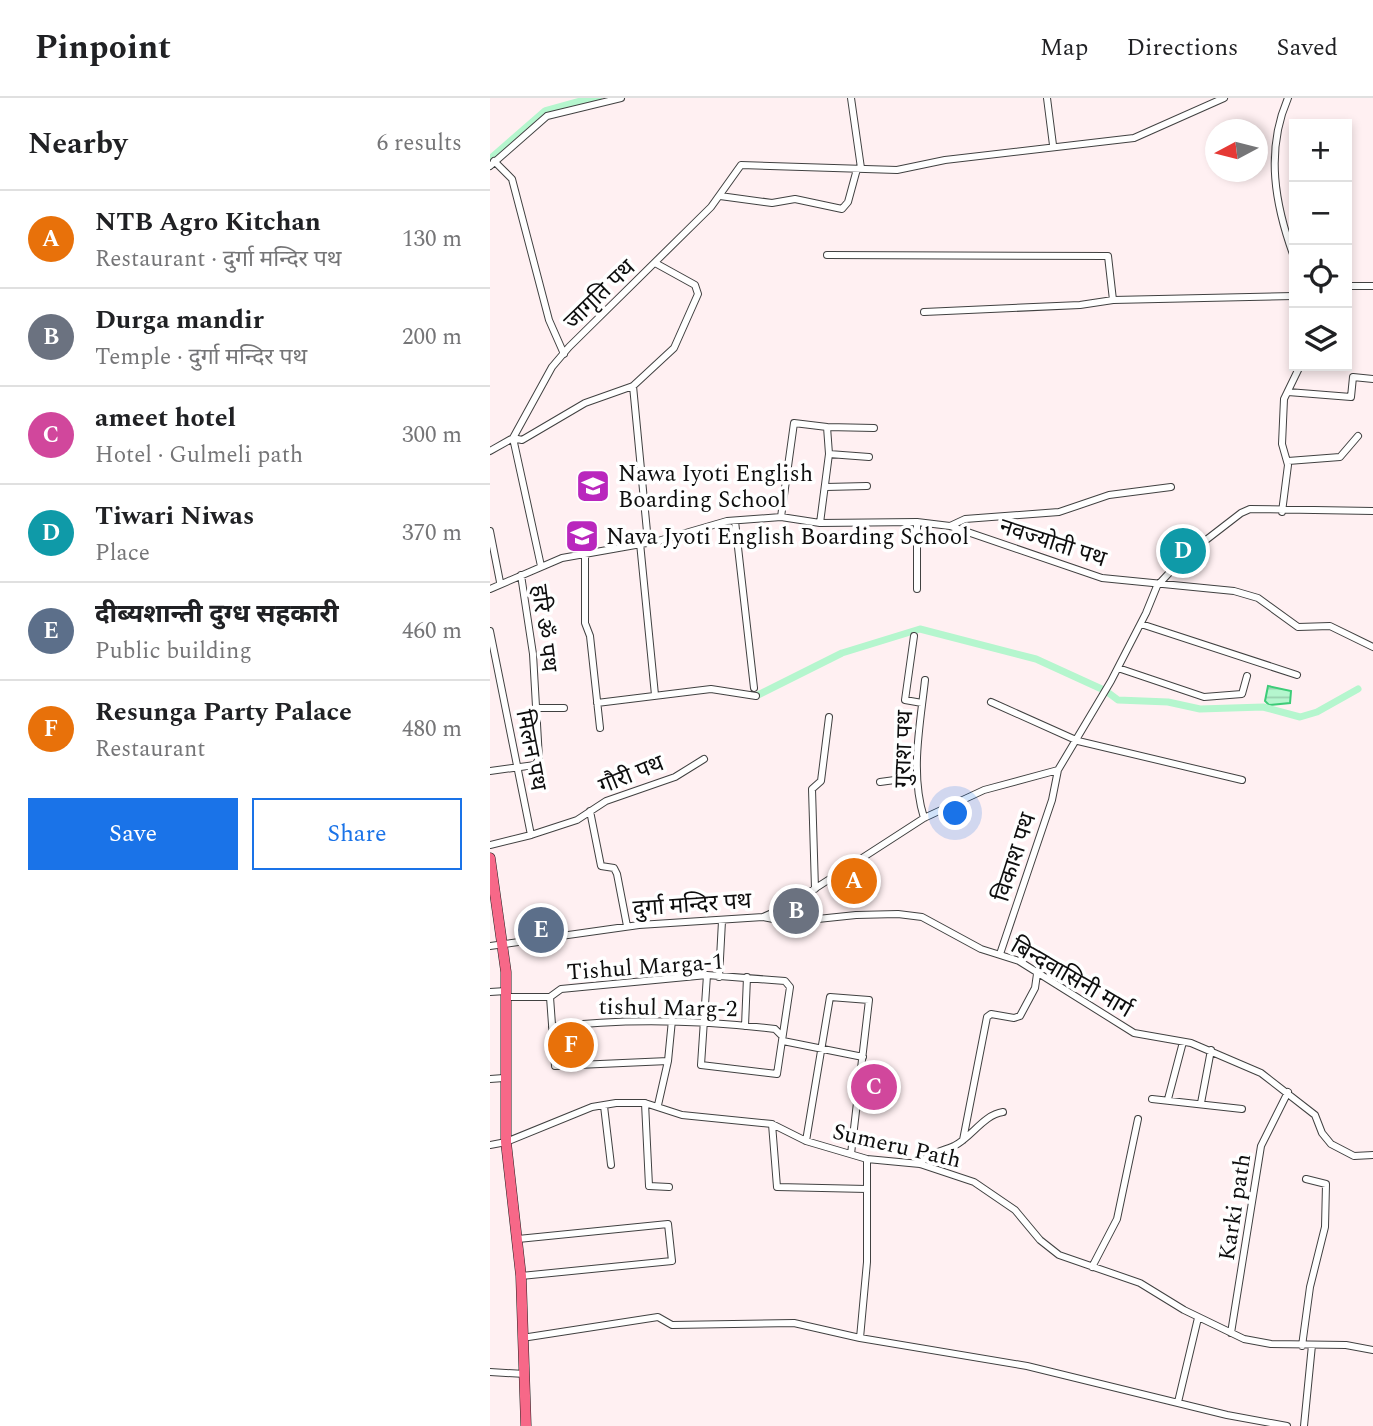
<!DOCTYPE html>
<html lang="en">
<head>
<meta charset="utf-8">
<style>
	:root { --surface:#fff; --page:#f6f6f6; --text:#202124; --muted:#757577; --line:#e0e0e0; --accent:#1a73e8 }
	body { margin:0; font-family:Spectral,"Noto Sans Devanagari",serif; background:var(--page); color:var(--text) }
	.controls { position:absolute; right:21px; top:21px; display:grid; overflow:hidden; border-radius:0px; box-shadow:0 4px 10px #0003 }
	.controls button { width:63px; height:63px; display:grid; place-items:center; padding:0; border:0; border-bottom:2px solid var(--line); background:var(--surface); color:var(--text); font:35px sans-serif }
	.compass { position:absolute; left:715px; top:21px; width:63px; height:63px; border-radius:50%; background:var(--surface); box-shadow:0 4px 10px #0003; rotate:263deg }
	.you { position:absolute; left:466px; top:716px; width:24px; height:24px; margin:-18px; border:5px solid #fff; border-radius:50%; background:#1a73e8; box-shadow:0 0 0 10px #1a73e833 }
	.badge { display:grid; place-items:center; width:46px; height:46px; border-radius:50%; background:var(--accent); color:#fff; font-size:23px; font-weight:700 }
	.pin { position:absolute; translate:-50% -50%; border:4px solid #fff; box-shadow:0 2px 7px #0006 }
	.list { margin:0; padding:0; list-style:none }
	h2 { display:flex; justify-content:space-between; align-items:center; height:91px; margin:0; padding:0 28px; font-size:30px }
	h2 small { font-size:23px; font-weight:400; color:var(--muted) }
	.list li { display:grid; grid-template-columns:46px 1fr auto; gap:21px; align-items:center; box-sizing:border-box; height:98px; padding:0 28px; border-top:2px solid var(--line) }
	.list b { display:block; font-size:26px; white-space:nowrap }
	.list p { margin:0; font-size:23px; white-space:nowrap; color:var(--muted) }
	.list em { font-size:23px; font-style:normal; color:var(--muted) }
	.actions { display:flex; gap:14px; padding:21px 28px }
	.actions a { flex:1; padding:16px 0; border:2px solid var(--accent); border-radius:0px; text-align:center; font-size:24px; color:var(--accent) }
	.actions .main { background:var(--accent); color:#fff }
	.icon { flex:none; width:38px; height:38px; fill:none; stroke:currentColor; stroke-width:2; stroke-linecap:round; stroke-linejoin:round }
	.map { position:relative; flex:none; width:883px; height:1328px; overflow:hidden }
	header { display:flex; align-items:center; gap:42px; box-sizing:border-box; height:98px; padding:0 35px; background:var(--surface); border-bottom:2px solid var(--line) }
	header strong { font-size:33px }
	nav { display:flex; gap:38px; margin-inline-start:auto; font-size:24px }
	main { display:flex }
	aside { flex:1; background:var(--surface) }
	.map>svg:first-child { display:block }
	.water { fill:url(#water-rules); stroke:#3dcc78; stroke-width:2 }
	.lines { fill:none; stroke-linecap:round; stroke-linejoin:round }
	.canal { stroke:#b5f6ce; stroke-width:7 }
	.river { stroke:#b5f6ce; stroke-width:10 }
	.street-casing { stroke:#414141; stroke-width:8 }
	.primary-casing { stroke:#1f1f1f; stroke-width:11 }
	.street { stroke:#fff; stroke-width:6 }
	.primary { stroke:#f76888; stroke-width:10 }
	.labels { text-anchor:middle; stroke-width:7; stroke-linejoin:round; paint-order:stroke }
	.street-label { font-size:23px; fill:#0e0e0e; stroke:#fff }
	.poi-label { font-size:23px; fill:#0e0e0e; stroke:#fff; text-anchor:start }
</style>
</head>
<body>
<header>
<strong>Pinpoint</strong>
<nav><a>Map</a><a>Directions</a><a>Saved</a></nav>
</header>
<main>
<aside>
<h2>Nearby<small>6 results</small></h2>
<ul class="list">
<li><span class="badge" style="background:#e8710a">A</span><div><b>NTB Agro Kitchan</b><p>Restaurant · दुर्गा मन्दिर पथ</p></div><em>130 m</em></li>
<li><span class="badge" style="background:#6b7280">B</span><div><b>Durga mandir</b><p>Temple · दुर्गा मन्दिर पथ</p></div><em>200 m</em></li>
<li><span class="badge" style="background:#d1479c">C</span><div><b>ameet hotel</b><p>Hotel · Gulmeli path</p></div><em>300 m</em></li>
<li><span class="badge" style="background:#0f9aa8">D</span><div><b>Tiwari Niwas</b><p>Place</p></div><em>370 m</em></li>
<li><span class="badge" style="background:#5c6f8a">E</span><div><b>दीब्यशान्ती दुग्ध सहकारी</b><p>Public building</p></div><em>460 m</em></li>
<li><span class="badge" style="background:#e8710a">F</span><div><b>Resunga Party Palace</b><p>Restaurant</p></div><em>480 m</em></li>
</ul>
<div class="actions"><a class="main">Save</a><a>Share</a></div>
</aside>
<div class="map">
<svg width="883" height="1328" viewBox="0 0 883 1328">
	<defs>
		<pattern id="water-rules" width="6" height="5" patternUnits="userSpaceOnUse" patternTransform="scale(1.75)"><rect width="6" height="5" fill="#b5f6ce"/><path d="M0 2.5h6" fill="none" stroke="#9ad2b0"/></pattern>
	</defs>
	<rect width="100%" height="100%" fill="#fff0f2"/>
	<path class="water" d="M778,588L801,593L800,605L779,607L775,603Z"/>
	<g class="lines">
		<path class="canal" d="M266,598L352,555L430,531L546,561L616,593L628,602L678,604L710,611L773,609L810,619L827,614L868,591"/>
		<path class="river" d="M0,63L56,14L107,0"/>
		<g class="street-casing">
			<path id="street" d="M361,0L371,70
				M557,0L563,47
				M798,0C775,53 785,107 804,159
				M4,63L22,81L59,222L74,256
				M0,68L57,18L131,0
				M230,98L282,105L305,101L352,111L358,104L367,71
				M337,157L618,158L623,202
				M857,188H883
				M434,214L590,207L623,202L804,198
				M143,288L158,444
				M798,294L861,299L863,279L883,281
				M337,329L384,330
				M0,353L23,340L62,269L79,249L221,109L251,67L407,72L455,62L644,40L734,0
				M339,356L379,359
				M798,363L850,359L868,338
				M336,389L377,388
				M792,414L798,367L792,346L794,301L810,268
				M291,419L304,325L337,329L339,356L330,425
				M245,423L264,590
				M427,424V491
				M460,428L475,421L569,414L619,397L681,389
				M0,433L10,484
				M150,445L165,597
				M95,455V525L100,538L110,630
				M51,468L23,340L32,342L95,305L143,288L184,250L208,196L205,187L167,166
				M0,491L72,460L168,443L237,423L291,419L330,425L427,424L460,428L612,480L744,493L768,500L808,529L840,528L883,549
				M651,526L807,577
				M0,533L41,737L0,747
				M424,538L415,602L432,605
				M628,570L714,599L752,596L757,578
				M501,604L588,643L752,682
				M107,605L221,591L266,598
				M46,610H74
				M0,673L45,667L49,661L43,556L31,477
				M390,684L427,679
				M100,713L111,768L124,770L127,776L137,828
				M434,720C420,675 430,628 435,582
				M41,737L87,722L116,703L185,679L214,661
				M325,791L322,691L331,683L339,619
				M273,819L299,824L366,817L408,816L432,819L491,851L529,863L644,935L701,945L771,975L825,1017L832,1035L841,1046L864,1058L883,1057
				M0,848L149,827L273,819L298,808L434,720L494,692L568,672L621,583L656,515L667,488L694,459L751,415L760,411L883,413
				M510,856L562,702L568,672
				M229,879L232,823
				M0,894L16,893
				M16,899H60L65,968L178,963
				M60,899L71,891L217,877L295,883L300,889L287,976L211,967L217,877
				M255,928L257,879
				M62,929C137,920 210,922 285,931L291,937
				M293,943L373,959
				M0,981L14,980
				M662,1001L752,1011
				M678,1001L693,944
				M155,1005L159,1088L179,1089
				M711,1005L721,952
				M168,1007L178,963L182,922
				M114,1008L121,1067
				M282,1026L287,1089L377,1091
				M473,1042L497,919L501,916L524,920L530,918L545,890L547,876
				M316,1043L340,899L379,902L361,1056
				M0,1047L16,1044L102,1009L126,1005H155L192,1017L282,1026L316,1043L377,1061L430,1066L484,1084L525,1112L550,1142L569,1157L650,1185L694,1212L754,1241L781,1246L856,1247L883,1252
				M430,1066C439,1054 451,1054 464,1048C482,1039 493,1017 513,1014
				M28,1141L178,1126L182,1163L31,1178
				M602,1169L627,1121L648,1021
				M741,1235L771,1048L798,994
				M32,1240L168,1219L182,1227L304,1225L370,1240L537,1268L737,1317L797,1328
				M370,1240L377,1164V1061
				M812,1248L820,1189L835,1129L836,1086L816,1081
				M0,1274L35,1276
				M688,1304L708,1220
				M814,1328L822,1247"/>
		</g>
		<g class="primary-casing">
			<path id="primary" d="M0,760L16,874V1044L31,1178L36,1328"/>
		</g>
		<use href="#street" class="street"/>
		<use href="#primary" class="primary"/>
	</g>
	<defs>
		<g id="school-square" transform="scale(1.75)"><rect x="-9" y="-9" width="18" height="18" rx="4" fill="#b927bd" stroke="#fff"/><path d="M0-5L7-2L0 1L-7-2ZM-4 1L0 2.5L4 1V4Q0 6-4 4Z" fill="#fff"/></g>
	</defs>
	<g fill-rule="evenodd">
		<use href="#school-square" x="103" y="388"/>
		<use href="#school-square" x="92" y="438"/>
	</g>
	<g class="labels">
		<g class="street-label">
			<text transform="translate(109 196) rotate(-44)" y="8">जागृति पथ</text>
			<text transform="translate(563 444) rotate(18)" y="8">नवज्योती पथ</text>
			<text transform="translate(55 530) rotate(83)" y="8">हरि ॐ पथ</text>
			<text transform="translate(413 651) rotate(-88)" y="8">गुराश पथ</text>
			<text transform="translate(42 652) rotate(79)" y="8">मिलन पथ</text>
			<text transform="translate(141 676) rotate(-22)" y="8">गौरी पथ</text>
			<text transform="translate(524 759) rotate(-72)" y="8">विकाश पथ</text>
			<text transform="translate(202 806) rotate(-4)" y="8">दुर्गा मन्दिर पथ</text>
			<text transform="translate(155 868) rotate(-4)" y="8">Tishul Marga-1</text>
			<text transform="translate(582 879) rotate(30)" y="8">बिन्दवासिनी मार्ग</text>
			<text transform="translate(178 909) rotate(1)" y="8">tishul Marg-2</text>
			<text transform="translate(407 1047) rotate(13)" y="8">Sumeru Path</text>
			<text transform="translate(744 1109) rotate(-81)" y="8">Karki path</text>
		</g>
		<g class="poi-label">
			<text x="128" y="383">Nawa Iyoti English<tspan x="128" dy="26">Boarding School</tspan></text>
			<text x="116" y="446">Nava Jyoti English Boarding School</text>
		</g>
	</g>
</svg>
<div class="controls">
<button>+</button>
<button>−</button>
<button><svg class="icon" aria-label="locate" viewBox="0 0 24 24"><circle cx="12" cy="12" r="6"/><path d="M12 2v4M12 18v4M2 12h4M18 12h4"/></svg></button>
<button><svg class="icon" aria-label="layers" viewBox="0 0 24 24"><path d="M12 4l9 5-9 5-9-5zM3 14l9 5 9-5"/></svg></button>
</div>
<svg class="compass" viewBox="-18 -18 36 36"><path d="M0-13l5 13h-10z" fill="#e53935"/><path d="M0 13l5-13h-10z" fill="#757577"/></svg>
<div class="you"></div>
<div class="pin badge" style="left:364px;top:783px;background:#e8710a">A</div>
<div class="pin badge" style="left:306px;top:813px;background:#6b7280">B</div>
<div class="pin badge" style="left:384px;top:989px;background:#d1479c">C</div>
<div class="pin badge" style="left:693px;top:453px;background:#0f9aa8">D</div>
<div class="pin badge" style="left:51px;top:832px;background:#5c6f8a">E</div>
<div class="pin badge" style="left:81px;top:947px;background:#e8710a">F</div>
</div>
</main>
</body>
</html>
